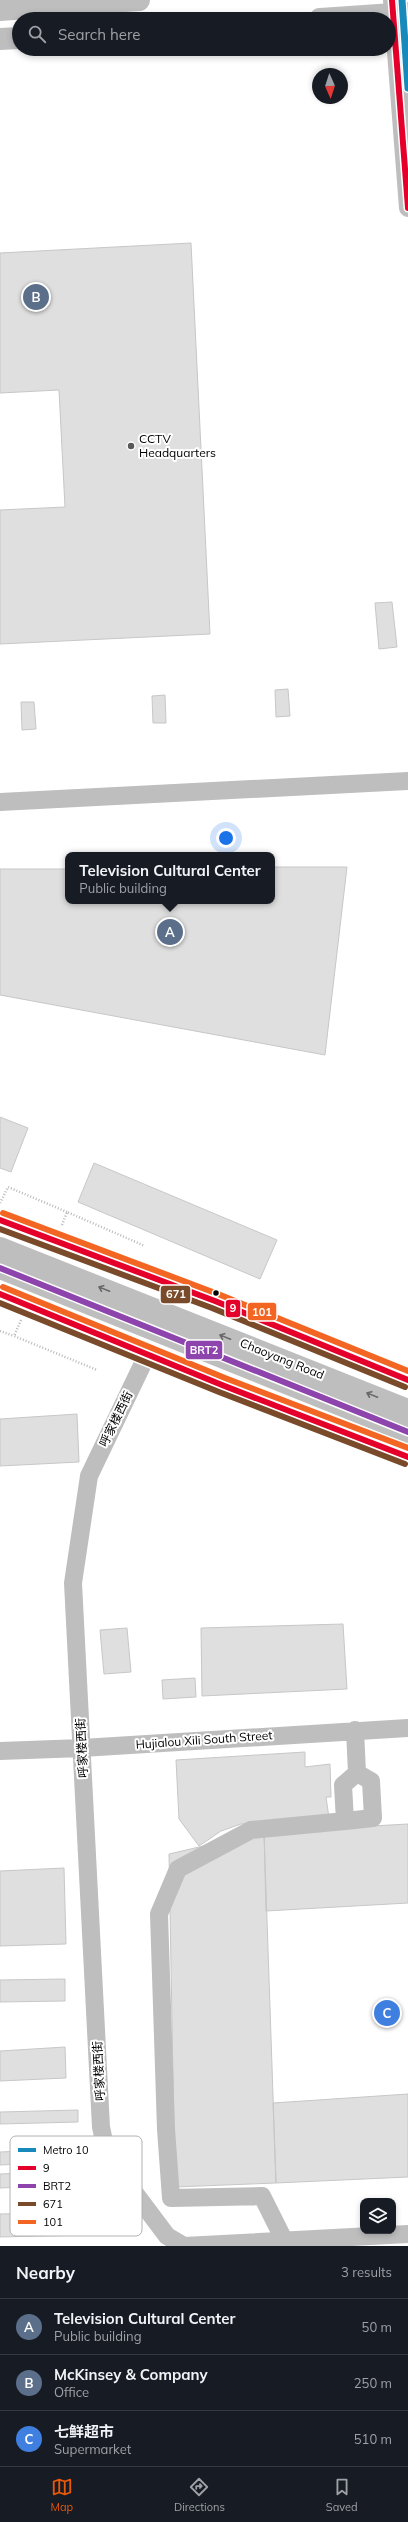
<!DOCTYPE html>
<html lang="en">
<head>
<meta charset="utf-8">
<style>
	:root { --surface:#171b24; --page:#20242c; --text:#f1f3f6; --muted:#9ea1a6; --line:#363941; --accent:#ea580c }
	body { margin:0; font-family:Mulish,"Noto Sans SC",sans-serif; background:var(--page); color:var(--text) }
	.controls { position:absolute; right:12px; bottom:12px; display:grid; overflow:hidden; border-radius:8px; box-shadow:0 2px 6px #0003 }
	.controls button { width:36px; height:36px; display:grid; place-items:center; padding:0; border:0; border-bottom:1px solid var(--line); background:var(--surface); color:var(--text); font:20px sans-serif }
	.compass { position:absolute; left:312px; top:68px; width:36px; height:36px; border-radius:50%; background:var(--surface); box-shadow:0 2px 6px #0003; rotate:177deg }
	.you { position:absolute; left:226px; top:838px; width:14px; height:14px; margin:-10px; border:3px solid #fff; border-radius:50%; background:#1a73e8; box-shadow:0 0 0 6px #1a73e833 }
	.badge { display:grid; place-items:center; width:26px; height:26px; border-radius:50%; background:var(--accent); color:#fff; font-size:13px; font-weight:700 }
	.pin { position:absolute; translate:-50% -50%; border:2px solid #fff; box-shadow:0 1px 4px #0006 }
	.popup { position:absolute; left:65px; top:852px; width:210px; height:52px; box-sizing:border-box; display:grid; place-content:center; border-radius:8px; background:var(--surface); filter:drop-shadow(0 1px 3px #0005); font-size:13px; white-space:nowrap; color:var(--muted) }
	.popup b { font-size:15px; color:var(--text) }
	.popup::after { content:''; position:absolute; left:50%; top:100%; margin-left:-8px; border:8px solid transparent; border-top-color:var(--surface) }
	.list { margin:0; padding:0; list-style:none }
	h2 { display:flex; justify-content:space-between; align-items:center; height:52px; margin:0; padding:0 16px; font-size:17px }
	h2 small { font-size:13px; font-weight:400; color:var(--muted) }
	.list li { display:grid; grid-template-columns:26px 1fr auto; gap:12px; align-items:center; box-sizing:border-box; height:56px; padding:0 16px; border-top:1px solid var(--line) }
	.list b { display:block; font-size:15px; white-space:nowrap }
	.list p { margin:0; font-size:13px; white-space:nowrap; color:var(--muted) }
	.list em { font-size:13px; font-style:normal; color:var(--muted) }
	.icon { flex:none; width:22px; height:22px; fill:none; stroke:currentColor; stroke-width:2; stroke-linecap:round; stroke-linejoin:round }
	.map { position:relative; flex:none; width:408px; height:2246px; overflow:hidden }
	.search { position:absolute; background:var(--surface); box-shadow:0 2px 6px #0003; left:12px; right:12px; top:12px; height:44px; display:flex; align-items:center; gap:10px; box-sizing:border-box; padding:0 14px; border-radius:22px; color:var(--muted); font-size:15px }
	.sheet { height:220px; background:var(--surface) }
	nav { display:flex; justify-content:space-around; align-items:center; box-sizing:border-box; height:56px; border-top:1px solid var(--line); background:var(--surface); font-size:11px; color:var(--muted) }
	nav a { display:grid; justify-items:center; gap:2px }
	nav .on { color:var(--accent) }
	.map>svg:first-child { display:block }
	.building { fill:#dfdfdf; stroke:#c7c7c7 }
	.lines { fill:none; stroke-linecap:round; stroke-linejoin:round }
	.path { stroke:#b9b9b9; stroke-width:2.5; stroke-dasharray:1 2; stroke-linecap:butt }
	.minor { stroke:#bebebe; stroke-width:18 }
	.major { stroke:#bebebe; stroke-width:22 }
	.highway { stroke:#bebebe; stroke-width:22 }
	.bus-1-casing { stroke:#fff; stroke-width:9 }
	.bus-2-casing { stroke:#fff; stroke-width:9 }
	.bus-3-casing { stroke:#fff; stroke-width:9 }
	.bus-4-casing { stroke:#fff; stroke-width:9 }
	.bus-1 { stroke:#e4002b; stroke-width:6 }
	.bus-2 { stroke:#8e44ad; stroke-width:6 }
	.bus-3 { stroke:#7a4b2a; stroke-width:6 }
	.bus-4 { stroke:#f26522; stroke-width:6 }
	.metro-1-casing { stroke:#fff; stroke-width:10 }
	.metro-1 { stroke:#178abb; stroke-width:7 }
	.oneway { stroke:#686868 }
	.poi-dot { fill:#595959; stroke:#fff; stroke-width:1.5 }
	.bus-dot { fill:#000; stroke:#fff; stroke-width:1.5 }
	.labels { text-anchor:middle; stroke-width:4; stroke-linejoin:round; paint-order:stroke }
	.poi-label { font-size:12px; fill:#000; stroke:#fff; text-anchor:start }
	.street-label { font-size:12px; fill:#000; stroke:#fff }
	.key { fill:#fff; stroke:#b2b2b2; stroke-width:1 }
	.key-label { font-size:11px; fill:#000 }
	.line-badge { stroke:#fff; stroke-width:1.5 }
	.badge-label { font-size:11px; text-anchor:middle; font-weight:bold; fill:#fff }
</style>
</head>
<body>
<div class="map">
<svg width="408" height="2246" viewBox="0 0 408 2246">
	<rect width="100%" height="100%" fill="#fff"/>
	<path class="building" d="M191,243L210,634L0,644V510L65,507L59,390L0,393V253Z
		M392,602L397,647L379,649L375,603Z
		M288,689L290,716L276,717L275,690Z
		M165,695L166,723H153L152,696Z
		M21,702H34L36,729L22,730Z
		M272,867H347L325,1055L0,995V869H68V901H272Z
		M0,1117L28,1128L11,1172L0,1168Z
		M94,1163L277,1240L260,1279L78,1202Z
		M77,1414L79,1462L0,1466V1419Z
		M343,1624L347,1689L202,1696L201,1628Z
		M127,1628L131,1672L104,1674L100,1630Z
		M195,1678L196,1697L163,1699L162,1680Z
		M305,1752V1767L330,1764L331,1797H326L329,1818L241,1824L221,1831L199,1846L179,1819L176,1760Z
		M408,1824V1903L266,1911L264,1832Z
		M264,1832L276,2183L175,2187L169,1854Z
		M64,1868L66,1944L0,1946V1871Z
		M65,1979V2001L0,2002V1980Z
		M65,2047L66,2078L0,2081V2051Z
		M408,2094V2177L276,2183L273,2103Z
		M78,2110V2122L0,2124V2112Z
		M67,2149L68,2162L0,2165V2152Z
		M68,2171L69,2185L0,2188V2174Z
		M129,2211L130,2234L0,2237V2214Z"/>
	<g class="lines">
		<path class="path" d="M0,1203L8,1187L67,1212
			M62,1225L67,1212L145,1246
			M21,1320L14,1336L97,1370
			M0,1331L14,1336"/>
		<path class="minor" d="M392,0L408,208
			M0,802L408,781
			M0,1220L215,1301L408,1380
			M0,1294L148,1353L222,1385L408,1457
			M148,1353L89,1476L73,1583L101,2127L107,2156L167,2236L184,2246L408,2234
			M355,1730L357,1773L343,1785L345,1821L373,1818L371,1781L357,1773
			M0,1751L82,1748L408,1728
			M284,2240L262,2196L171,2198L166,2129L159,1914L178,1869L251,1830L345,1821"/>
		<path class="major" d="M0,10L139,0
			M320,19L408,13
			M0,39L19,38"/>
		<path class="highway" d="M0,1248L408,1410
			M0,1268L408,1432"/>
		<g class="bus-1-casing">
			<path id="bus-1" d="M392,0L408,208
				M0,1220L215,1301L408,1380
				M0,1294L222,1385L408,1457"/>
		</g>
		<g class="bus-2-casing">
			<path id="bus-2" d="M0,1268L408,1432"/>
		</g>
		<g class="bus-3-casing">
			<path id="bus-3" d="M0,1229L212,1308L405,1387
				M0,1303L219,1392L405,1464"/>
		</g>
		<g class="bus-4-casing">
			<path id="bus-4" d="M3,1213L218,1294L408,1371
				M3,1287L225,1378L408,1448"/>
		</g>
		<use href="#bus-1" class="bus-1"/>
		<use href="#bus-2" class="bus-2"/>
		<use href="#bus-3" class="bus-3"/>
		<use href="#bus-4" class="bus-4"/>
		<g class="metro-1-casing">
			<path id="metro-1" d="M402,0L408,88"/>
		</g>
		<use href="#metro-1" class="metro-1"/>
	</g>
	<defs><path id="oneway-shaft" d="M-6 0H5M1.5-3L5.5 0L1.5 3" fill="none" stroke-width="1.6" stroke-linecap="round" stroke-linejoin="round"/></defs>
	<g class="oneway">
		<use href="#oneway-shaft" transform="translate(104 1289) rotate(-158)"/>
		<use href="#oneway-shaft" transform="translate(225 1337) rotate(-158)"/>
		<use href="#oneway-shaft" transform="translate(372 1395) rotate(-158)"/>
	</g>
	<circle class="poi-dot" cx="131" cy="446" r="4"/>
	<circle class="bus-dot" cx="216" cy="1293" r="3.5"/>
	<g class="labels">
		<g class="poi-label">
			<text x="139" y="443">CCTV<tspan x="139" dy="14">Headquarters</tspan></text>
		</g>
		<g class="street-label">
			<text transform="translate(282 1359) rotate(22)" y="4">Chaoyang Road</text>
			<text transform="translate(116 1419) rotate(-64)" y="4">呼家楼西街</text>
			<text transform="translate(204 1740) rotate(-4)" y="4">Hujialou Xili South Street</text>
			<text transform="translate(82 1748) rotate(-93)" y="4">呼家楼西街</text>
			<text transform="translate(99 2071) rotate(-93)" y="4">呼家楼西街</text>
		</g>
	</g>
	<rect x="10" y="2136" width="132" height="100" rx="6" class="key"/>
	<rect x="18" y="2148" width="18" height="4" fill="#178abb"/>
	<rect x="18" y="2166" width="18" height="4" fill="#e4002b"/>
	<rect x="18" y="2184" width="18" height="4" fill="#8e44ad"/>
	<rect x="18" y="2202" width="18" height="4" fill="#7a4b2a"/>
	<rect x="18" y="2220" width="18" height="4" fill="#f26522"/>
	<g class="key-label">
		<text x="43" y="2154">Metro 10</text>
		<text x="43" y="2172">9</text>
		<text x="43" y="2190">BRT2</text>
		<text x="43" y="2208">671</text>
		<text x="43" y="2226">101</text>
	</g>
	<g class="line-badge">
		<rect x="160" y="1285" width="31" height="19" rx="4" fill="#7a4b2a"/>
		<rect x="225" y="1299" width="16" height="19" rx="4" fill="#e4002b"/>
		<rect x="247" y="1302" width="30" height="19" rx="4" fill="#f26522"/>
		<rect x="185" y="1340" width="38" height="20" rx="4" fill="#8e44ad"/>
	</g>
	<g class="badge-label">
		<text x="176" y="1298">671</text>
		<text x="233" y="1312">9</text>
		<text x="262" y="1316">101</text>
		<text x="204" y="1354">BRT2</text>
	</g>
</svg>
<div class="controls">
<button><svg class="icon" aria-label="layers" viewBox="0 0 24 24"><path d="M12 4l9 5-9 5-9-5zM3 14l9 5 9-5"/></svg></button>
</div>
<svg class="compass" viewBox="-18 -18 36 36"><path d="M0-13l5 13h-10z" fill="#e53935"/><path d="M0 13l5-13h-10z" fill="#9ea1a6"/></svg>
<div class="you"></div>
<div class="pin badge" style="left:170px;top:932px;background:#5c6f8a">A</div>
<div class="popup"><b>Television Cultural Center</b>Public building</div>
<div class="pin badge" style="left:36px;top:297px;background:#5c6f8a">B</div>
<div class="pin badge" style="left:387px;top:2013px;background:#3f7fe0">C</div>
<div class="search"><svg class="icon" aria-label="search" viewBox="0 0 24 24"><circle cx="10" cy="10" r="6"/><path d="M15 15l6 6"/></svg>Search here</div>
</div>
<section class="sheet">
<h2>Nearby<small>3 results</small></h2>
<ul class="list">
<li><span class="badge" style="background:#5c6f8a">A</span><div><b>Television Cultural Center</b><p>Public building</p></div><em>50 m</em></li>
<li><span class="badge" style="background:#5c6f8a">B</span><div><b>McKinsey &amp; Company</b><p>Office</p></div><em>250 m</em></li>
<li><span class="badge" style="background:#3f7fe0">C</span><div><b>七鲜超市</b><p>Supermarket</p></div><em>510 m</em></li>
</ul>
</section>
<nav>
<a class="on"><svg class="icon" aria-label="map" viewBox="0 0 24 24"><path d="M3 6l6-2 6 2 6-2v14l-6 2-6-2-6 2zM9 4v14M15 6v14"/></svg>Map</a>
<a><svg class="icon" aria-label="directions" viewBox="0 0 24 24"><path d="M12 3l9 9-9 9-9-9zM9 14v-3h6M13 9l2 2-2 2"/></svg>Directions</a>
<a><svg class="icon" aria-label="saved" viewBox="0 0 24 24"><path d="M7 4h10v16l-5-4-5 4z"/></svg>Saved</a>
</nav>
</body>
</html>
